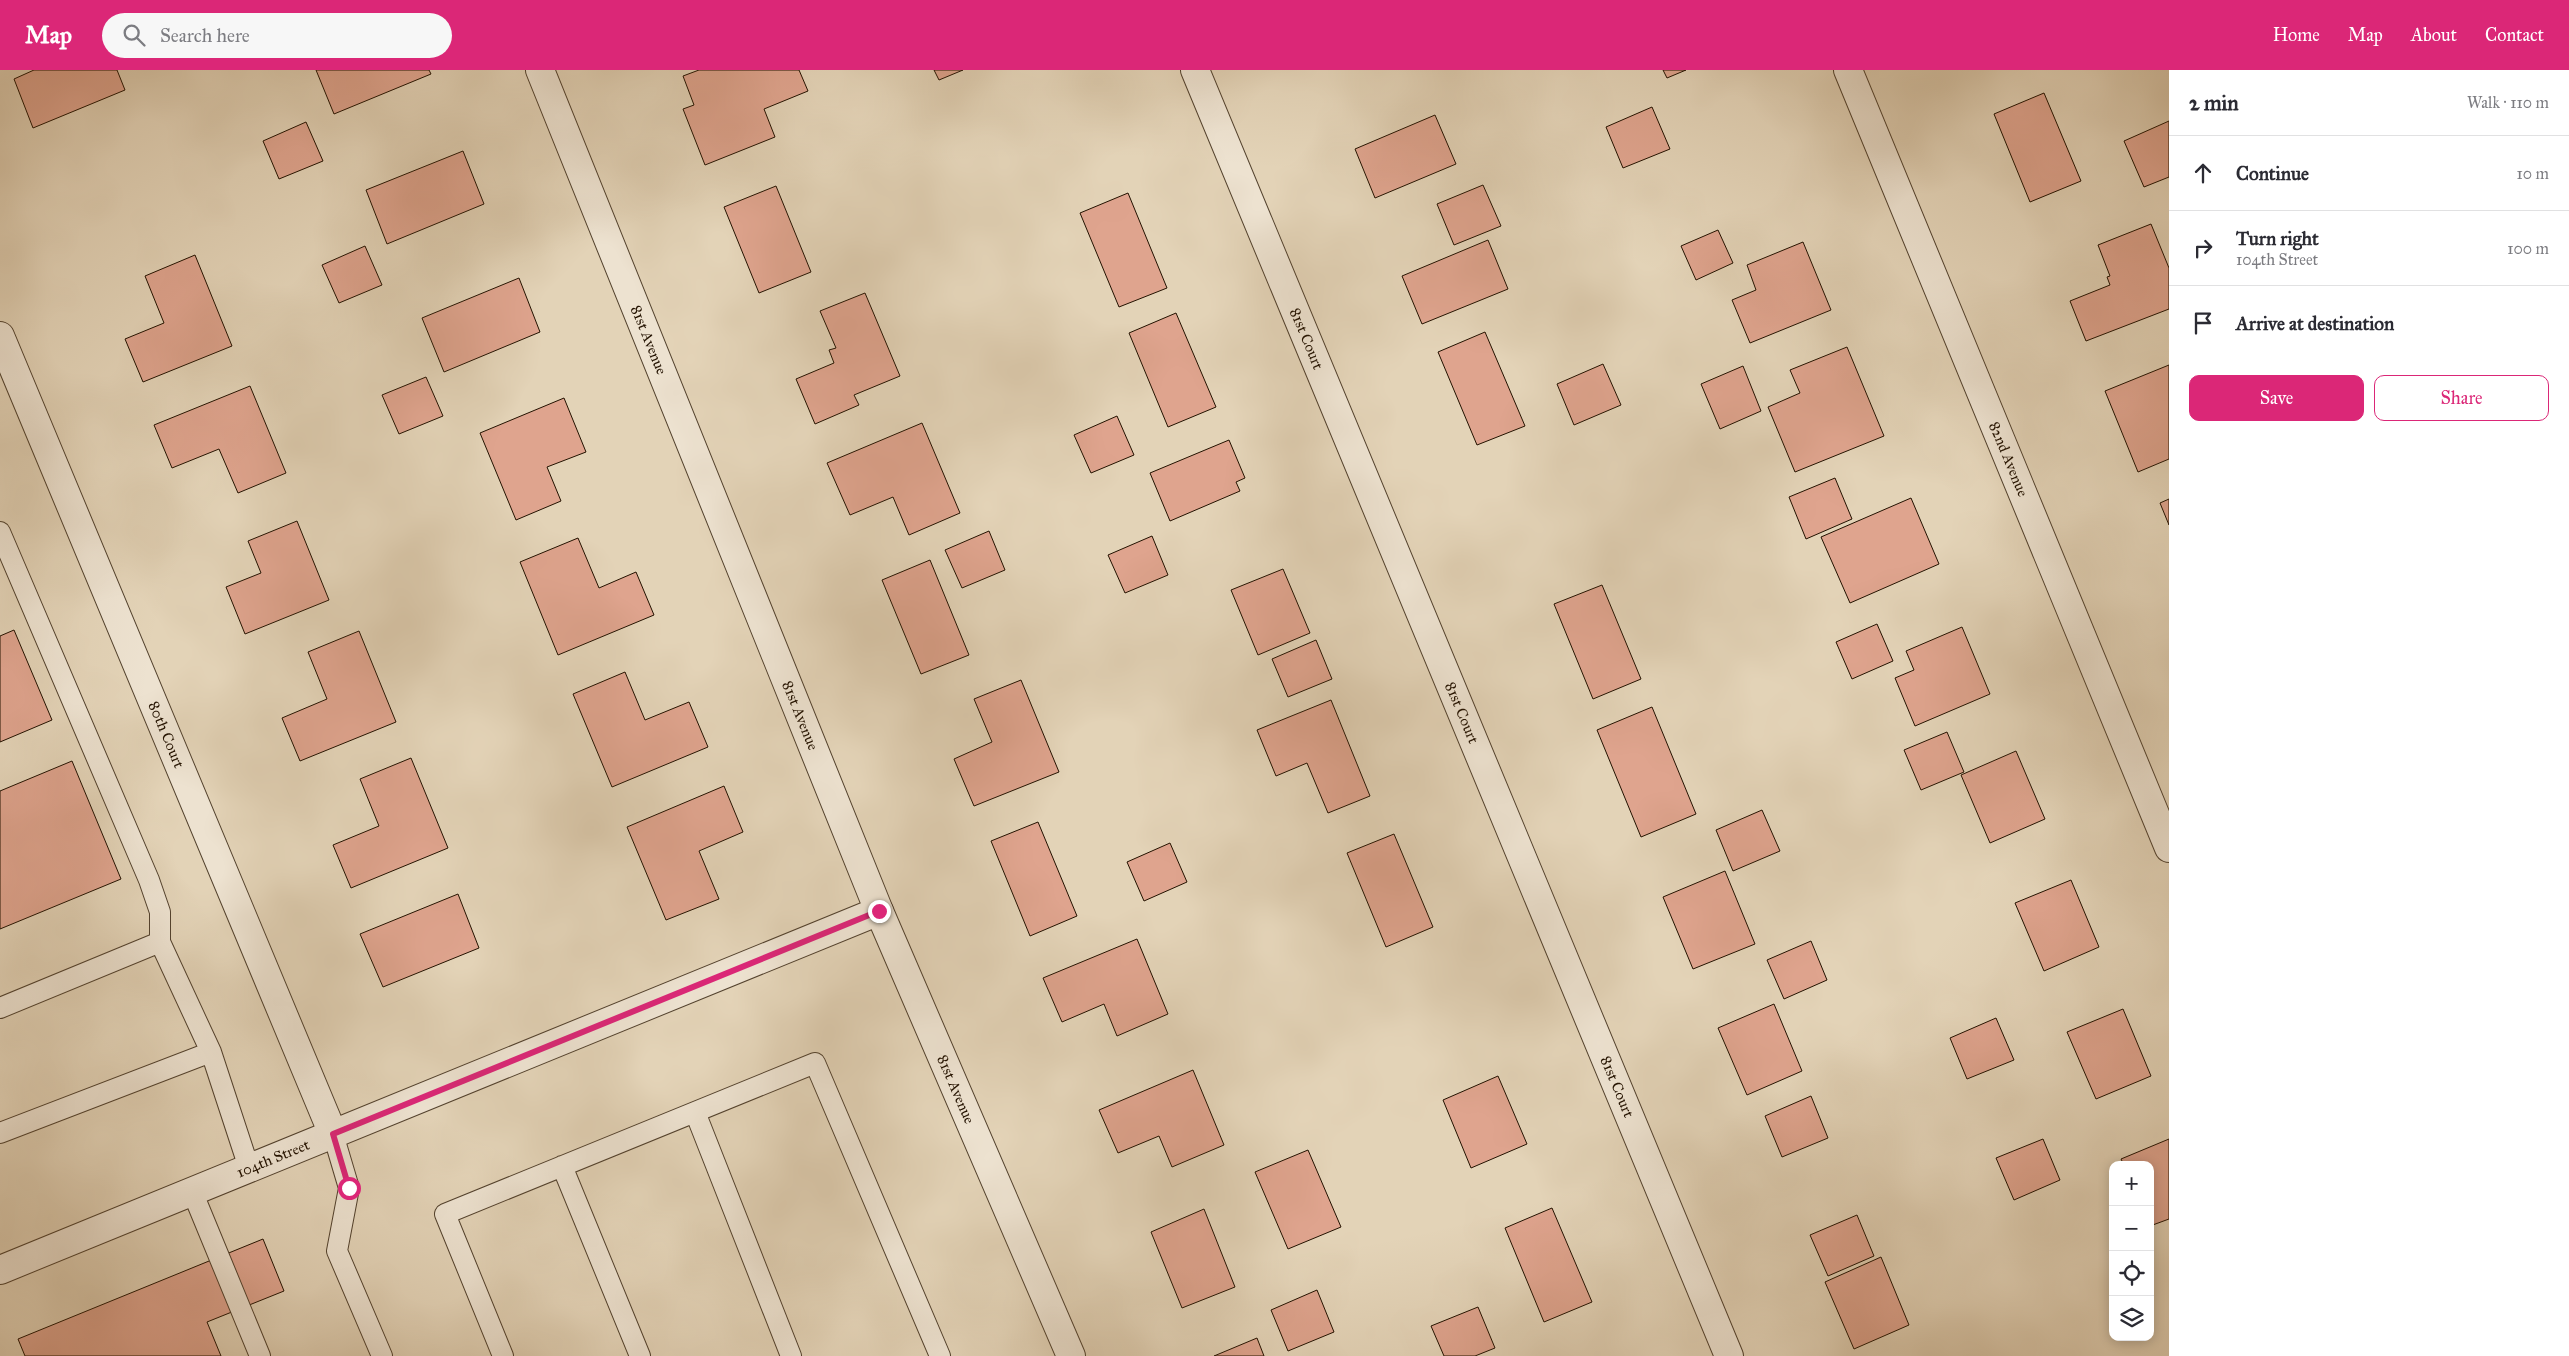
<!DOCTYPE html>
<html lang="en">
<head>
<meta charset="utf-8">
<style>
	:root { --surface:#fff; --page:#f7f7f7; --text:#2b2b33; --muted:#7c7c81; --line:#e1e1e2; --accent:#db2777 }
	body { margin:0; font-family:"IM FELL Great Primer",serif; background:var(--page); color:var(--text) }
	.controls { position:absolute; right:15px; bottom:15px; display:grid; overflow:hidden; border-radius:10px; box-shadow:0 2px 12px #0003 }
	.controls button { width:45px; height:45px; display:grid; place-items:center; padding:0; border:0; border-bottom:1px solid var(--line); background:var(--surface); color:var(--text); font:25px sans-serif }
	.stop { position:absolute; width:15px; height:15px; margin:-11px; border:4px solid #db2777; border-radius:50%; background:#fff }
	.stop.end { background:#db2777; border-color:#fff; box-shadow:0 1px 5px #0008 }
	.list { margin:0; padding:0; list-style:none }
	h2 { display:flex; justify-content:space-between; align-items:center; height:65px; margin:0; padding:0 20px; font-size:21px }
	h2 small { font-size:16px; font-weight:400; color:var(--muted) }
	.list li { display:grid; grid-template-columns:32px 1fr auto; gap:15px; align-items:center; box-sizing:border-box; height:75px; padding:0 20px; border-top:1px solid var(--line) }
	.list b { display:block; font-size:19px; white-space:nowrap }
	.list p { margin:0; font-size:16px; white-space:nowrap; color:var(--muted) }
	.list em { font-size:16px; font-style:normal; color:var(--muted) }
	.actions { display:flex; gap:10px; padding:15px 20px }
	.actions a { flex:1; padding:11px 0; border:1px solid var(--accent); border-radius:10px; text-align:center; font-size:18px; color:var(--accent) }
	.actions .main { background:var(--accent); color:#fff }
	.icon { flex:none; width:28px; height:28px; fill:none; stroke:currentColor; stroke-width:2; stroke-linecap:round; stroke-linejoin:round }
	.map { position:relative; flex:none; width:2169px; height:1286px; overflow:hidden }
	header { display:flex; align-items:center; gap:30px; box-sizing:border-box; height:70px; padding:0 25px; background:var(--accent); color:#fff }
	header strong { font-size:24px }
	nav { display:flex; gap:28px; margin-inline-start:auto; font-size:18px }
	.search { width:350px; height:45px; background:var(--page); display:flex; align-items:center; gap:12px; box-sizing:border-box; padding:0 18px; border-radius:28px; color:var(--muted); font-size:19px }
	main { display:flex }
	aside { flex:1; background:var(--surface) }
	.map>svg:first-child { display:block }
	.building { fill:#dfa48e; stroke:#231200 }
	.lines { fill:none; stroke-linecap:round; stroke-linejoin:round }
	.lane-casing { stroke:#53422e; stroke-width:22 }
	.street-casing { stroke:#53422e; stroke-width:30 }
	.lane { stroke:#ede2d0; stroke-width:20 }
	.street { stroke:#ede2d0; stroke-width:28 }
	.route { stroke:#db2777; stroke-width:6 }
	.labels { text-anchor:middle; stroke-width:4.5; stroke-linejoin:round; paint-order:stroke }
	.street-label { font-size:15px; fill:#231200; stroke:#ede2d0 }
</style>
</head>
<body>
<header>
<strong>Map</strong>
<div class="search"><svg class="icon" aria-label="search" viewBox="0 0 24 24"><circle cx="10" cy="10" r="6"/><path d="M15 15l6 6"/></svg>Search here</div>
<nav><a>Home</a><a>Map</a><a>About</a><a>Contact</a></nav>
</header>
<main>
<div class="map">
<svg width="2169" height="1286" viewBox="0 0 2169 1286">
	<rect width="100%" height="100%" fill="#e3d3b7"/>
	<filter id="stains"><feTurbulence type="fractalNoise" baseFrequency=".004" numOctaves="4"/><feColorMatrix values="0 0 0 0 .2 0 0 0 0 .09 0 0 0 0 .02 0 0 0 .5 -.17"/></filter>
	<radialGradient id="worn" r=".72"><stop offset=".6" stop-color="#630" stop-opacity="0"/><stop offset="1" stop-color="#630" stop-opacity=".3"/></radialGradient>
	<path class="building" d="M34,0H117L125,20L33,58L14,9Z
		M316,0H429L431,4L334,44Z
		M699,0H799L808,21L764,39L775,67L705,95L683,39L694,35L683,6Z
		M934,0H963L939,10Z
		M1663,0H1686L1667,8Z
		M2044,23L2081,111L2030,132L1994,44Z
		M1652,37L1670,79L1623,98L1606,57Z
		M1435,45L1456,94L1375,128L1355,79Z
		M2169,51V107L2144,117L2124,71Z
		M306,52L323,91L279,109L263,71Z
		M463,81L484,134L387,174L366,120Z
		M1483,115L1501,156L1454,175L1437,134Z
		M776,116L811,202L759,223L724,137Z
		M1128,123L1167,218L1119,237L1080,143Z
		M2151,154L2169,198V239L2086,271L2070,231L2110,215L2107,207L2110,206L2098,175Z
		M1718,160L1733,193L1696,210L1681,176Z
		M1488,170L1508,219L1422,254L1402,206Z
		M1803,172L1831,240L1750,273L1732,230L1756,220L1747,195Z
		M365,176L382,215L339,233L322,195Z
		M195,185L232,276L143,312L125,269L164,253L145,206Z
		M519,208L540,262L444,302L422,248Z
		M865,223L900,306L854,325L859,335L815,354L796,309L834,293L829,280L836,278L820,241Z
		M1176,243L1216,337L1168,357L1129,263Z
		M1485,262L1525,356L1477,375L1438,282Z
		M1847,277L1884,366L1795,402L1768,337L1800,323L1790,300Z
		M1603,294L1621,335L1574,355L1557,314Z
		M2169,295V389L2138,402L2105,321Z
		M1743,296L1761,341L1720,359L1701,314Z
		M426,307L443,346L399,364L382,325Z
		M250,316L286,403L238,423L219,379L172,398L154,355Z
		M564,328L586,382L547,397L561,431L516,450L480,363Z
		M1117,346L1134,385L1091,403L1074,365Z
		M922,353L960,443L909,465L893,427L850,445L827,393Z
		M1229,370L1245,408L1236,412L1240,421L1170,451L1150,403Z
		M1835,408L1852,449L1806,469L1789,427Z
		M1911,428L1939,494L1850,533L1821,467Z
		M2169,429V455L2160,433Z
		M297,451L329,530L245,564L226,517L261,503L248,471Z
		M989,461L1005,500L962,518L945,480Z
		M1152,466L1168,505L1125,523L1108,485Z
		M578,468L599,518L636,502L654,545L558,585L520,492Z
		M930,490L969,585L921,604L882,510Z
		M1283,499L1310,563L1258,585L1231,520Z
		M1602,515L1641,609L1593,629L1554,534Z
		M1877,554L1893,591L1852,609L1836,572Z
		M1962,557L1990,624L1915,656L1895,608L1914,600L1906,581Z
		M14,560L52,650L0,672V566Z
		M359,561L396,652L300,691L282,648L327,629L308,582Z
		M1316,570L1332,609L1288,627L1272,589Z
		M625,602L645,650L689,632L708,677L612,717L573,624Z
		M1021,610L1059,702L974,736L954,689L992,672L974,629Z
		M1331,630L1370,726L1328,743L1307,693L1276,706L1257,660Z
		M1652,637L1696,744L1641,767L1597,660Z
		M1947,662L1964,702L1921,720L1904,680Z
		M2016,681L2045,749L1990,773L1961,705Z
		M411,688L448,778L351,818L333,775L379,756L360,709Z
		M72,691L121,809L0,859V721Z
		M724,716L743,762L699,781L719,829L666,850L627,757Z
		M1762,740L1780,781L1733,801L1716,760Z
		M1038,752L1077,846L1030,866L991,771Z
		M1394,764L1433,857L1386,877L1347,783Z
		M1170,773L1187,812L1144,831L1127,792Z
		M1725,801L1755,874L1693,899L1663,827Z
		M2071,810L2099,877L2044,901L2015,833Z
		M458,824L479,878L383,917L360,864Z
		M1137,869L1168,944L1117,966L1104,934L1062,952L1043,908Z
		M1811,871L1827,910L1784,929L1767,890Z
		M1774,934L1802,1001L1747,1025L1718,958Z
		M2123,939L2151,1006L2096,1029L2067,962Z
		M1996,948L2014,990L1967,1009L1950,968Z
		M1193,1000L1224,1075L1172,1097L1159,1066L1118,1083L1099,1040Z
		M1498,1006L1527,1074L1471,1098L1443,1030Z
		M1811,1026L1828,1068L1782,1087L1765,1046Z
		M2043,1069L2060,1110L2014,1130L1996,1088Z
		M2169,1069V1149L2150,1156V1095H2124L2121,1089Z
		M1308,1080L1341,1157L1288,1179L1255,1102Z
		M1552,1138L1592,1232L1544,1252L1505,1158Z
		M1204,1139L1235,1217L1182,1238L1151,1162Z
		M1857,1145L1874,1186L1828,1206L1810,1165Z
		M263,1169L284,1221L207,1252L221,1286H25L18,1269Z
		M1881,1187L1909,1255L1854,1279L1825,1212Z
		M1317,1220L1334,1262L1288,1281L1271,1240Z
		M1478,1237L1495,1278L1475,1286H1444L1431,1256Z
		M1257,1268L1264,1286H1214Z"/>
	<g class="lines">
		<g class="lane-casing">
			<path id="lane" d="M0,462L149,810L160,842V872
				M0,938L160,872L211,982L249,1098
				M695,1042L791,1286
				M0,1063L211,982
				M333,1064L349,1118L337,1181L382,1286
				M562,1096L640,1286
				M192,1121L260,1286
				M503,1286L445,1144L815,993L940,1286"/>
		</g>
		<g class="street-casing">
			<g id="street">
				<path id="s1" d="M540,0L879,841L1071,1286"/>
				<path id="s2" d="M1195,0L1729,1286"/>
				<path id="s3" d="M1848,0L2169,778"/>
				<path id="s4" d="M0,266L333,1064"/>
				<path id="s5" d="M0,1200L879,841"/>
			</g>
		</g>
		<use href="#lane" class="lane"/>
		<use href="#street" class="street"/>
	</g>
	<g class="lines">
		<path class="route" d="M349,1118L333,1064L879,841"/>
	</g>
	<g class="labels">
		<g class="street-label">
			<text dy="5" stroke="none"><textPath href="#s2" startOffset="291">81st Court</textPath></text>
			<text dy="5" stroke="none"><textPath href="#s1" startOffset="291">81st Avenue</textPath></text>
			<text dy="5" stroke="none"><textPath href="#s3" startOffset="421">82nd Avenue</textPath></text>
			<text dy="5" stroke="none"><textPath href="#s2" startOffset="696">81st Court</textPath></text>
			<text dy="5" stroke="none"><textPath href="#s1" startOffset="696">81st Avenue</textPath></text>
			<text dy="5" stroke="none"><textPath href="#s4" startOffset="432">80th Court</textPath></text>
			<text dy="5" stroke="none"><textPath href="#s2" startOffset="1101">81st Court</textPath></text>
			<text dy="5" stroke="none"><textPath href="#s1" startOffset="1101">81st Avenue</textPath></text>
			<text dy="5" stroke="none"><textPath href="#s5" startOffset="295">104th Street</textPath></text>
		</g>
	</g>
	<rect width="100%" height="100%" filter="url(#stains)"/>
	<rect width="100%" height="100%" fill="url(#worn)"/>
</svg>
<div class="controls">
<button>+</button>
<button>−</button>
<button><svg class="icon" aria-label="locate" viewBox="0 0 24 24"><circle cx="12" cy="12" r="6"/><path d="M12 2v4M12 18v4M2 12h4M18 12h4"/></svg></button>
<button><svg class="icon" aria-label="layers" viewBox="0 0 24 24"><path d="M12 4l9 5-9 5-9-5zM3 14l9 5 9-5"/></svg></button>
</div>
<div class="stop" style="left:349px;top:1118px"></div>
<div class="stop end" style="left:879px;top:841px"></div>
</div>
<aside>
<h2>2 min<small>Walk · 110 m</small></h2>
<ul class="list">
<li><svg class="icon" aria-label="ahead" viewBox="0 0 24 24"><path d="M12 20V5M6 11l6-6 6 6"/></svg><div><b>Continue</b></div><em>10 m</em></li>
<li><svg class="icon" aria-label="right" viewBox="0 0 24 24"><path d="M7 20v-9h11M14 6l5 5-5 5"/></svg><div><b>Turn right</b><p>104th Street</p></div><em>100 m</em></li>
<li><svg class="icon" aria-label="arrive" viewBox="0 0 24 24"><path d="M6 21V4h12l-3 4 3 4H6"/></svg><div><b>Arrive at destination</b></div></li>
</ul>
<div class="actions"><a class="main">Save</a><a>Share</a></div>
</aside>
</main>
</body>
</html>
